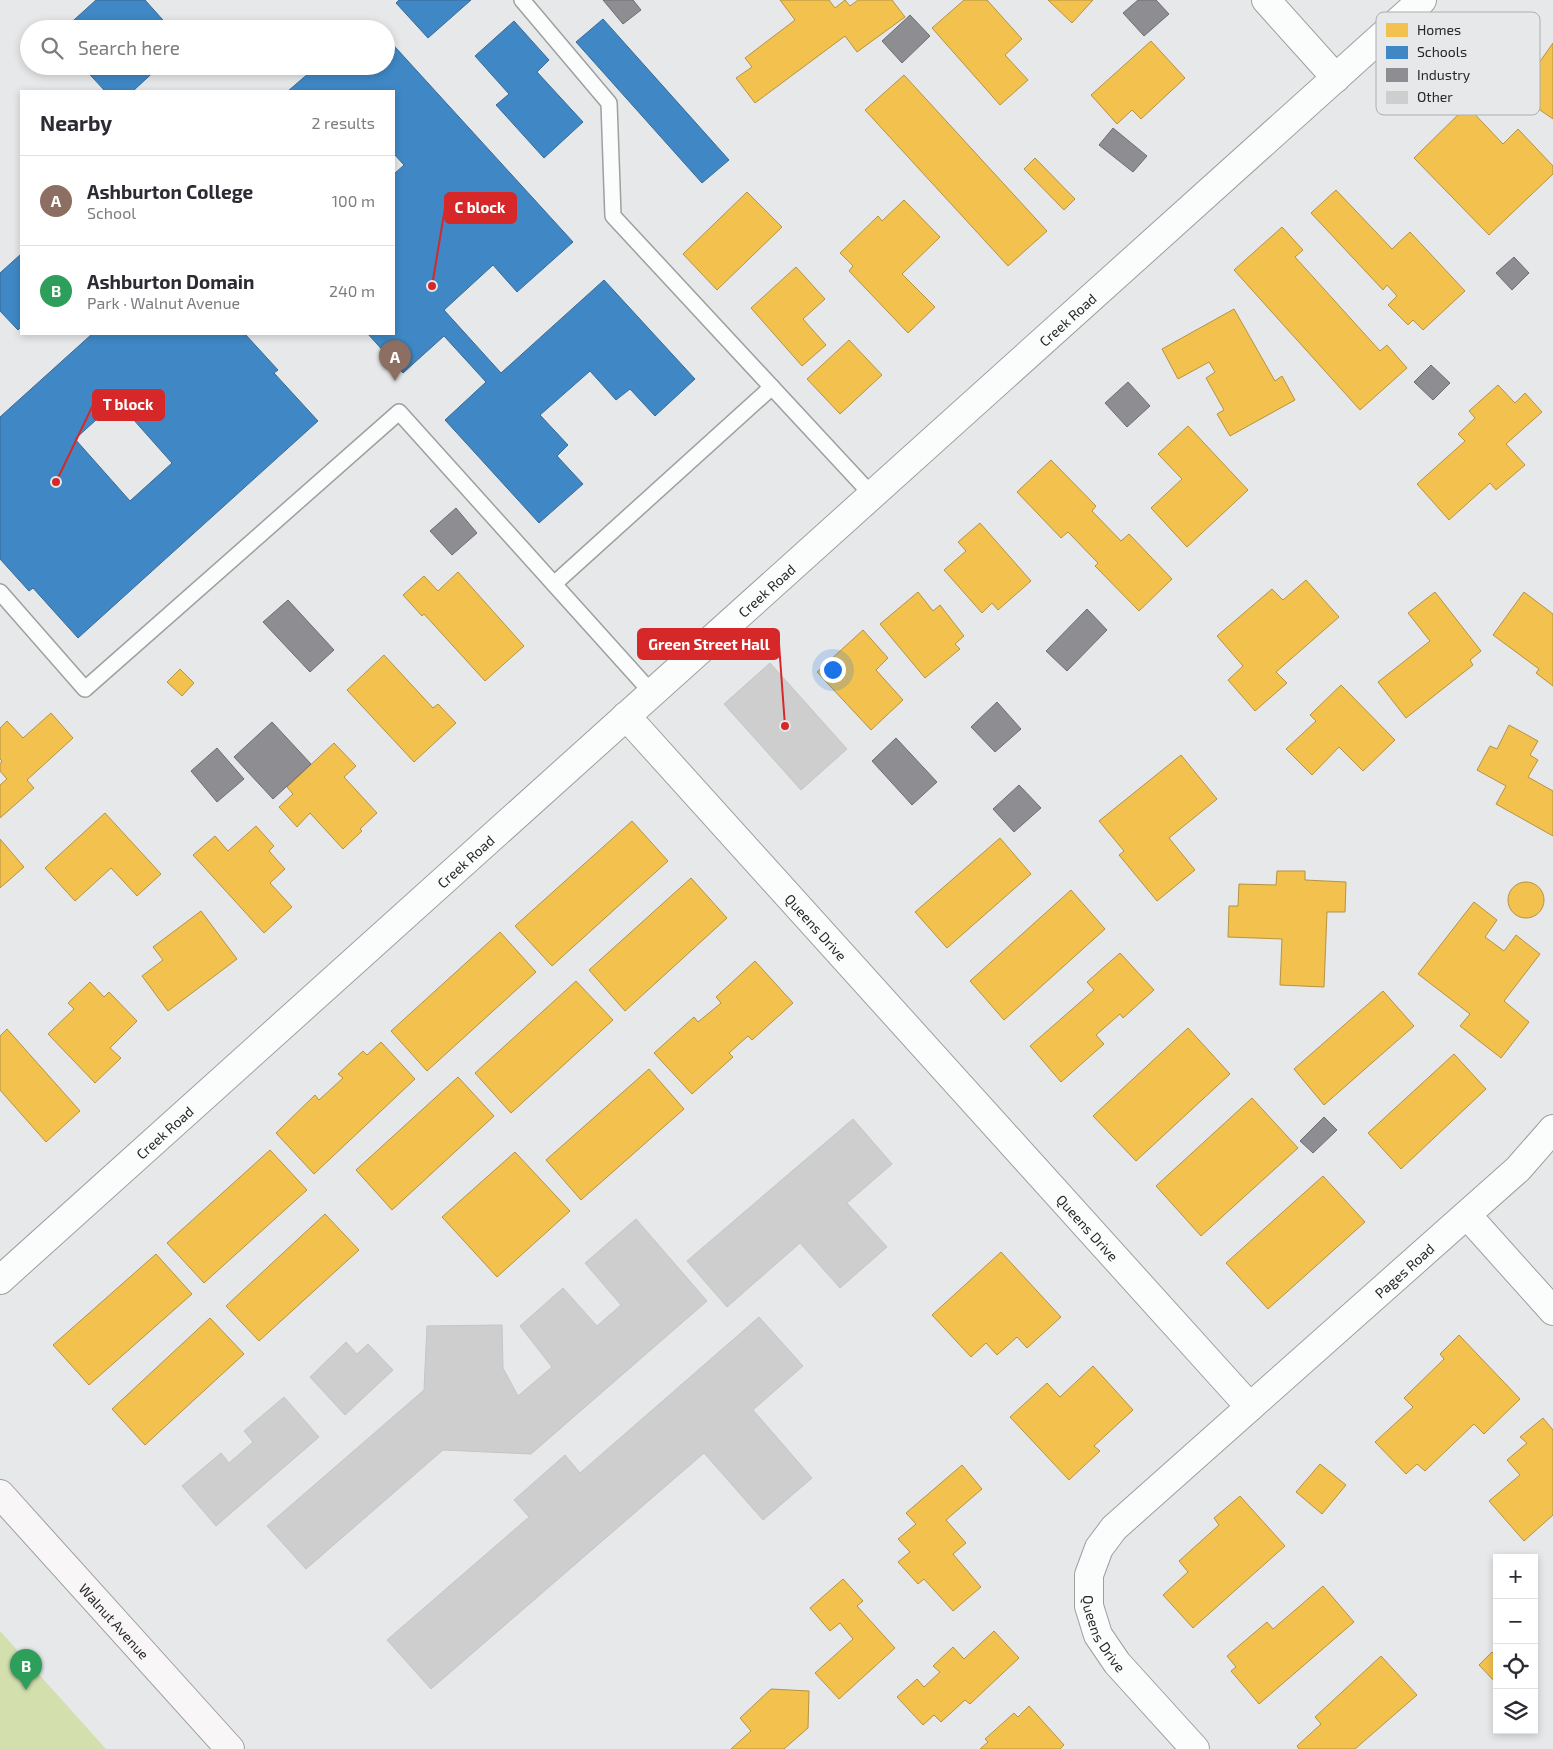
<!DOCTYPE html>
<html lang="en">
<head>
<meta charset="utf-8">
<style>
  body { margin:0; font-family:"Exo 2",sans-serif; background:#f2f2f3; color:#2b2b33 }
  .controls { position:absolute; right:15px; bottom:15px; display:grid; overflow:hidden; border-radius:0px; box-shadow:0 2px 8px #0003 }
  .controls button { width:45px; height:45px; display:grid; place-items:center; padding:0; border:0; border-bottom:1px solid #e1e1e2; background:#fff; color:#2b2b33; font:25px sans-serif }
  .you { position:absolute; left:832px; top:669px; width:18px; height:18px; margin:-12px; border:4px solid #fff; border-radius:50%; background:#1a73e8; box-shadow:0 0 0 8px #1a73e833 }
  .badge { display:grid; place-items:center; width:32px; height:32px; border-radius:50%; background:#7c3aed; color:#fff; font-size:16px; font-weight:700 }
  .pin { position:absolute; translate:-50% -41px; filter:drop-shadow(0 1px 2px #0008) }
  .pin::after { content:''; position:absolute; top:26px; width:18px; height:15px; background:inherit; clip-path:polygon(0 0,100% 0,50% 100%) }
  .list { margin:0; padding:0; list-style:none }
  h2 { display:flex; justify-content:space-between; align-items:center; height:65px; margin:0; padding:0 20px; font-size:21px }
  h2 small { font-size:16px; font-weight:400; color:#7c7c81 }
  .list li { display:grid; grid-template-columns:32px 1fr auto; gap:15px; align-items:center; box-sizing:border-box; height:90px; padding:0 20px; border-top:1px solid #e1e1e2 }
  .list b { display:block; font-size:19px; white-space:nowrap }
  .list p { margin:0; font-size:16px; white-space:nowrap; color:#7c7c81 }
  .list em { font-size:16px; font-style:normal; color:#7c7c81 }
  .icon { flex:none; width:28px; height:28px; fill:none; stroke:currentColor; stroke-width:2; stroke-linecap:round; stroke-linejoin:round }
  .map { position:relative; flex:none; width:1553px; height:1749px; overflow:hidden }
  .search { position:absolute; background:#fff; box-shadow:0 2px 8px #0003; left:20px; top:20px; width:375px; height:55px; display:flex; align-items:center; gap:12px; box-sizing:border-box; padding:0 18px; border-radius:28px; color:#7c7c81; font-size:19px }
  .panel { position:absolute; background:#fff; box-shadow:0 2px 8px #0003; left:20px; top:90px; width:375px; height:245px; border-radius:0px }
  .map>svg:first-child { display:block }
  .green { fill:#d3e0ae }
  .homes { fill:#f2c14e; stroke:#b59343 }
  .schools { fill:#3f88c5; stroke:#386b96; fill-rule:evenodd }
  .industry { fill:#8d8d92; stroke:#6e6e72 }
  .building { fill:#cececf; stroke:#c4c5c5 }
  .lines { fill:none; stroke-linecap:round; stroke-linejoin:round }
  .lane-casing { stroke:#9e9f9f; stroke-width:18 }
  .street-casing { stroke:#9e9f9f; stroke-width:30 }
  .secondary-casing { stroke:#9e9f9f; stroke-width:30 }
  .lane { stroke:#fbfcfc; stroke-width:15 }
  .street { stroke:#fbfcfc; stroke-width:28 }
  .secondary { stroke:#f8f6f6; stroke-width:28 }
  .labels { text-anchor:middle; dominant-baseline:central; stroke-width:5; stroke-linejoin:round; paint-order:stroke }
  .street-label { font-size:14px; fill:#272728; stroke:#e6e8ea }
  .key { fill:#e6e8ea; stroke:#adaeb0; stroke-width:1 }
  .key-label { font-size:14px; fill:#272728 }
  .leader { fill:none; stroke:#d62828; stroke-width:2 }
  .callout-dot { fill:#d62828; stroke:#e6e8ea; stroke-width:2 }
  .callout { fill:#d62828; stroke:#d62828; stroke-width:2 }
  .callout-label { font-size:15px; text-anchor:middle; font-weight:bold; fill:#fff }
</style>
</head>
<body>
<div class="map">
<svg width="1553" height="1749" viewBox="0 0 1553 1749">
  <rect width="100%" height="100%" fill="#e7e8e9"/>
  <!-- green -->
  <path class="green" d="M0,1631L106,1749H0Z"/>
  <!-- homes -->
  <g class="homes">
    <path d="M780,0H829L835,8L845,0L850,6L858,0H892L905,17L857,52L845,36L755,103L736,78L752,67L745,58L795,20Z"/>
    <path d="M964,0H987L1022,39L1005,55L1028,80L1000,105L932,28Z"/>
    <path d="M1048,0H1093L1072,23Z"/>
    <path d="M1151,41L1185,78L1141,119L1132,110L1117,124L1091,95Z"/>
    <path d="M1553,43V119L1517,94Z"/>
    <path d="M904,75L1047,231L1008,266L865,110Z"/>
    <path d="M1467,106L1503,144L1518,129L1553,166V174L1489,235L1414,158Z"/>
    <path d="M1035,158L1075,199L1064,210L1024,169Z"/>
    <path d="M1336,190L1392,249L1410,232L1465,291L1423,330L1413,320L1408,325L1388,305L1397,296L1387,285L1383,290L1311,213Z"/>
    <path d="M747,192L782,227L717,290L683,254Z"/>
    <path d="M904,200L940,237L902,274L935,307L908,333L849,271L853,266L840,253L878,216L882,221Z"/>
    <path d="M1282,227L1303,250L1295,257L1380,351L1387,345L1407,368L1360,410L1234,270Z"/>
    <path d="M796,267L825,299L803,319L826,345L802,366L751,308Z"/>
    <path d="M1234,309L1275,381L1282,376L1295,400L1230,436L1217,414L1224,410L1206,378L1215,372L1209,362L1178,379L1162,349Z"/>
    <path d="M849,340L882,375L840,414L807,379Z"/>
    <path d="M1498,385L1515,403L1525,393L1542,412L1506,444L1525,465L1496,490L1490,483L1449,520L1417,484L1465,441L1458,434L1475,418L1469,411Z"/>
    <path d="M1188,426L1248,490L1187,547L1151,508L1182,479L1158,454Z"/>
    <path d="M1051,460L1096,506L1092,511L1121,541L1129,534L1172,579L1139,611L1095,566L1098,563L1068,532L1061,538L1017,492Z"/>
    <path d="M980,523L1031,581L998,610L992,603L982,613L944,570L966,551L958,542Z"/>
    <path d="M458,572L524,646L485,681L424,614L422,616L403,595L424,576L438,591Z"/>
    <path d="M1306,580L1339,617L1276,672L1287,683L1255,711L1228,680L1243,666L1217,636L1272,589L1283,600Z"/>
    <path d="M918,592L933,611L940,605L964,636L955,644L960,649L925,678L880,624Z"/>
    <path d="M1435,592L1481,651L1470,660L1473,665L1406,718L1378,682L1430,641L1408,613Z"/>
    <path d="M1524,592L1553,614V686L1536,673L1539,669L1493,635Z"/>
    <path d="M863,630L888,658L876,670L903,700L871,730L817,672Z"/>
    <path d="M384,655L433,708L438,704L456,723L414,762L347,690Z"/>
    <path d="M180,669L194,683L182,696L167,682Z"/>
    <path d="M1341,685L1395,740L1363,771L1339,747L1312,775L1286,749L1316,721L1310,715Z"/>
    <path d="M51,713L73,738L27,780L34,788L0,818V785L7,779L0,771V764L2,761L0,759V728L7,721L23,738Z"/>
    <path d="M1509,725L1538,741L1530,755L1538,760L1528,777L1553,791V836L1496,804L1506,786L1477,770L1490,746L1497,749Z"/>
    <path d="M334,743L356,766L344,777L377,813L360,829L362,831L343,849L310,813L297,827L279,807L293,794L287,787Z"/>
    <path d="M1181,755L1217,799L1169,838L1195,870L1157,901L1119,855L1124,851L1099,821Z"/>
    <path d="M105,813L161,874L137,896L111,868L75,901L45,868Z"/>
    <path d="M632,821L668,861L552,966L515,926Z"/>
    <path d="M256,826L274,846L269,851L285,869L270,883L292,907L264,933L193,855L215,836L228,851Z"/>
    <path d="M1000,838L1031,874L947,948L915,912Z"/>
    <path d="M0,839L24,867L0,888Z"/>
    <path d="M1277,871H1305V880L1346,882L1345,912H1327L1324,987L1280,985L1282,939L1228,937L1229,906H1238L1239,884L1276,885Z"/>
    <path d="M691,878L727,918L625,1011L589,970Z"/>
    <circle cx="1526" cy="900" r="18"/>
    <path d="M1071,890L1105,929L1004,1020L970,981Z"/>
    <path d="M1474,902L1497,920L1485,937L1504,951L1516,935L1540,954L1504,1001L1529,1022L1501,1058L1460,1026L1470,1014L1418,974Z"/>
    <path d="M201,911L237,959L168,1011L142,976L163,960L153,947Z"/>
    <path d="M500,932L536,972L427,1071L391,1031Z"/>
    <path d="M1120,953L1154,990L1123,1018L1120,1014L1096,1035L1104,1044L1061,1082L1030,1046L1094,990L1087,982Z"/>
    <path d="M755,961L793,1003L752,1040L748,1036L729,1053L733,1057L692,1094L654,1053L694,1017L698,1022L721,1003L716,997Z"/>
    <path d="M576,981L613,1020L511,1113L475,1073Z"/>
    <path d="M90,982L104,997L109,992L137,1021L110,1048L121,1058L95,1083L48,1034L74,1009L68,1003Z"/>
    <path d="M1383,991L1414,1026L1324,1105L1294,1069Z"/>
    <path d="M1188,1028L1230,1074L1136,1161L1093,1116Z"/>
    <path d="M7,1029L80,1111L46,1142L0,1090V1036Z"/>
    <path d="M381,1042L415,1079L314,1174L276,1133L315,1095L319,1100L343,1078L338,1074L363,1051L367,1055Z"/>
    <path d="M1454,1054L1486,1089L1401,1169L1368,1133Z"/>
    <path d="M649,1069L684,1109L581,1200L546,1160Z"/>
    <path d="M458,1077L494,1116L392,1210L356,1170Z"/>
    <path d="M1252,1098L1298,1148L1201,1236L1156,1186Z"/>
    <path d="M270,1150L307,1190L204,1283L167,1243Z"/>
    <path d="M515,1152L570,1211L497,1277L442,1217Z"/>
    <path d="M1323,1176L1365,1222L1268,1309L1226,1263Z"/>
    <path d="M325,1214L359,1250L259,1341L226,1306Z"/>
    <path d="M1001,1252L1061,1317L1027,1348L1017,1337L997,1355L986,1343L971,1357L932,1315Z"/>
    <path d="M156,1254L192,1294L89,1385L53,1345Z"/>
    <path d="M210,1318L244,1354L145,1445L112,1409Z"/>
    <path d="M1459,1335L1520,1399L1484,1434L1474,1424L1425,1471L1417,1464L1406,1474L1375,1442L1413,1407L1404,1398L1444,1359L1440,1354Z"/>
    <path d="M1093,1366L1133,1410L1094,1446L1100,1451L1069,1480L1010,1417L1047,1383L1060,1397Z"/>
    <path d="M1543,1418L1553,1430V1515L1524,1541L1489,1501L1520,1475L1507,1460L1527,1443L1520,1437Z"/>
    <path d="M1320,1464L1346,1485L1322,1514L1296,1492Z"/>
    <path d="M962,1465L982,1489L946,1520L966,1543L953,1554L981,1587L953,1611L924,1579L918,1584L898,1562L910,1552L898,1539L916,1524L906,1513Z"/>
    <path d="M1240,1496L1285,1546L1193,1628L1163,1595L1188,1572L1179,1561L1219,1525L1214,1518Z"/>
    <path d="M843,1579L863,1601L857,1606L895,1648L839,1699L815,1673L853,1639L840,1623L830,1631L810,1608Z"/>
    <path d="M1323,1586L1354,1622L1259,1704L1231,1671L1236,1667L1227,1656L1267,1622L1273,1629Z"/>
    <path d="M994,1631L1019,1658L970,1704L965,1700L941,1722L934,1715L923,1725L897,1697L917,1679L924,1687L940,1672L933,1666L953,1647L964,1659Z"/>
    <path d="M1492,1652L1497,1657V1684L1479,1665Z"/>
    <path d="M1381,1656L1417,1695L1355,1749H1299L1297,1746L1321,1724L1315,1717Z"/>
    <path d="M771,1689L809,1691L808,1728L784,1749H731L751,1731L740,1718Z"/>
    <path d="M1029,1706L1064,1745L1060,1749H980L988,1742L985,1739L1014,1713L1018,1717Z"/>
  </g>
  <!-- schools -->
  <g class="schools">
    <path d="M96,0H145L171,29H64Z"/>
    <path d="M399,0H471L428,38L396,3Z"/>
    <path d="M603,19L729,160L702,183L576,42Z"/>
    <path d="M514,21L549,60L537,72L583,122L544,158L496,105L509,94L475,56Z"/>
    <path d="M386,37L573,242L517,292L493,265L444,310L501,373L604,280L695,379L655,416L630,389L616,400L590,371L540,415L568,445L557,456L583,484L539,523L445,420L486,382L444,336L403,373L368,334H394V174L404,165L394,154V91H288L316,67L319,71L325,66H386Z"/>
    <path d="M82,66H160L133,91H105Z"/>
    <path d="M21,254V327L18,330L0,311V273Z"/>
    <path d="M92,334H245L278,370L274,373L318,421L78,638L33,588L29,591L0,559V417ZM117,401L172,463L130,501L75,439Z"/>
  </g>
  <!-- industry -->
  <g class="industry">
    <path d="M603,0H633L641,10L623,24Z"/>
    <path d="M1138,0H1156L1169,14L1144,36L1123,13Z"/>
    <path d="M910,15L930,36L902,63L882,41Z"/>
    <path d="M1113,128L1147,156L1133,172L1099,145Z"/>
    <path d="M1514,257L1529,273L1512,290L1496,273Z"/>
    <path d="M1431,365L1450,383L1433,400L1414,382Z"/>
    <path d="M1128,382L1150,406L1127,427L1105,403Z"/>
    <path d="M456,508L477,533L452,555L430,531Z"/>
    <path d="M288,600L334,650L310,672L263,622Z"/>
    <path d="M1087,609L1107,630L1067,671L1046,651Z"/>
    <path d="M997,702L1021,729L995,752L971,727Z"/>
    <path d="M272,722L311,764L273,799L234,757Z"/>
    <path d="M896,738L937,782L912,805L872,761Z"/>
    <path d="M217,748L244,779L217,802L191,771Z"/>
    <path d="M1019,785L1041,808L1014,832L993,809Z"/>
    <path d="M1324,1117L1337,1130L1313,1153L1300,1141Z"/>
  </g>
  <!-- building -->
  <g class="building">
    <path d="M770,663L847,749L801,790L724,704Z"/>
    <path d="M853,1119L892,1164L847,1203L887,1247L840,1288L800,1243L727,1307L687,1261Z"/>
    <path d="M636,1219L707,1301L531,1454L443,1450L306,1569L267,1526L424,1390L427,1326L502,1325L503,1368L518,1396L552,1367L520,1326L563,1288L597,1326L621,1305L585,1263Z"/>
    <path d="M759,1317L803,1366L753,1410L812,1478L763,1520L704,1453L431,1689L387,1640L529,1517L514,1500L565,1455L580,1473Z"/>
    <path d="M346,1342L357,1354L368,1344L393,1370L345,1415L310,1377Z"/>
    <path d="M284,1397L319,1437L216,1526L182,1486L221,1453L229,1463L253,1442L244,1431Z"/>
  </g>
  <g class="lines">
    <!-- lane casing -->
    <g class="lane-casing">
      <g id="lane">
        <path d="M522,0L609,103L613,216L872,495"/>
        <path d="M554,584L772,387"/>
        <path d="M0,592L85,689L399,412L652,693"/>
      </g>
    </g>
    <!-- street casing -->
    <g class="street-casing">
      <g id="street">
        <path d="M1266,0L1336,78"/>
        <path id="s1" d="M626,716L1250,1407L1114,1528L1099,1548L1089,1575V1606L1098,1635L1117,1663L1195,1749"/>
        <path d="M1467,1215L1553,1311"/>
        <path id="s2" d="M0,1280L1422,0"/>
        <path id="s3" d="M1250,1407L1518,1169L1553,1129"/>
      </g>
    </g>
    <!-- secondary casing -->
    <g class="secondary-casing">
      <g id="secondary">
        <path id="s4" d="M0,1494L230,1749"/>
      </g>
    </g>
    <!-- lane -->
    <use href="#lane" class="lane"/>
    <!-- street -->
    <use href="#street" class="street"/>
    <!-- secondary -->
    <use href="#secondary" class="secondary"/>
  </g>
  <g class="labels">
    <!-- street labels -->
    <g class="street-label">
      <text stroke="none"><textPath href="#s2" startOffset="1436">Creek Road</textPath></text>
      <text stroke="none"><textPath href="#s2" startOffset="1031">Creek Road</textPath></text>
      <text stroke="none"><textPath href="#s2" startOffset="626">Creek Road</textPath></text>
      <text stroke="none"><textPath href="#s1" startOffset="284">Queens Drive</textPath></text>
      <text stroke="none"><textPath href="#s2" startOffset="221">Creek Road</textPath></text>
      <text stroke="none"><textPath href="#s1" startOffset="689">Queens Drive</textPath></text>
      <text stroke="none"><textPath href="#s3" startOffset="206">Pages Road</textPath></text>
      <text stroke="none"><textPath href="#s4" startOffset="171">Walnut Avenue</textPath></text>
      <text stroke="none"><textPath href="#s1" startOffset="1229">Queens Drive</textPath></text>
    </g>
  </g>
  <!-- legend -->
  <rect x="1376" y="12" width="164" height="103" rx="8" class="key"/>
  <rect x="1386" y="23" width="22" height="14" fill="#f2c14e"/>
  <rect x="1386" y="46" width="22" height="13" fill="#3f88c5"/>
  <rect x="1386" y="68" width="22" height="14" fill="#8d8d92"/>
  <rect x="1386" y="91" width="22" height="13" fill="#cececf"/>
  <g class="key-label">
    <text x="1417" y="35">Homes</text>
    <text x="1417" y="57">Schools</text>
    <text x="1417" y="80">Industry</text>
    <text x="1417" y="102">Other</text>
  </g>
  <!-- callouts -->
  <path class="leader" d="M432 286L445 208M56 482L93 405M785 726L779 644"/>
  <g class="callout-dot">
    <circle cx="432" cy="286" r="5"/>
    <circle cx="56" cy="482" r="5"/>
    <circle cx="785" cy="726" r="5"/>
  </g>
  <g class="callout">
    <rect x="445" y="193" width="71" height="30" rx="5"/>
    <rect x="93" y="390" width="71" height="30" rx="5"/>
    <rect x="638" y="629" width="141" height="30" rx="5"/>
  </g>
  <g class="callout-label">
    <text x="480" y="213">C block</text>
    <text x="128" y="410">T block</text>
    <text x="709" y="650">Green Street Hall</text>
  </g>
</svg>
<div class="controls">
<button>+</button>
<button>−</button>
<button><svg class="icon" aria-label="locate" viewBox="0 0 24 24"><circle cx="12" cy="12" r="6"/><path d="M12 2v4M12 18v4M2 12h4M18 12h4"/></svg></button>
<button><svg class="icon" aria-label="layers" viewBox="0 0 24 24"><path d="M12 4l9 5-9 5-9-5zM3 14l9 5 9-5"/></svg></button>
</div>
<div class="you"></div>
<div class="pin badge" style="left:395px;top:381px;background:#8d6e63">A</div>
<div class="pin badge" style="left:26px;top:1690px;background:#2e9e5b">B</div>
<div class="search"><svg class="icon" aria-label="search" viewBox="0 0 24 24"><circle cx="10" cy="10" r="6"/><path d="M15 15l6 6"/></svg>Search here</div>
<section class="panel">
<h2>Nearby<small>2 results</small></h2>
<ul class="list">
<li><span class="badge" style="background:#8d6e63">A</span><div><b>Ashburton College</b><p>School</p></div><em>100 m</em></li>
<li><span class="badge" style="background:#2e9e5b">B</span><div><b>Ashburton Domain</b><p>Park · Walnut Avenue</p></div><em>240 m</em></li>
</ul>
</section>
</div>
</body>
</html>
